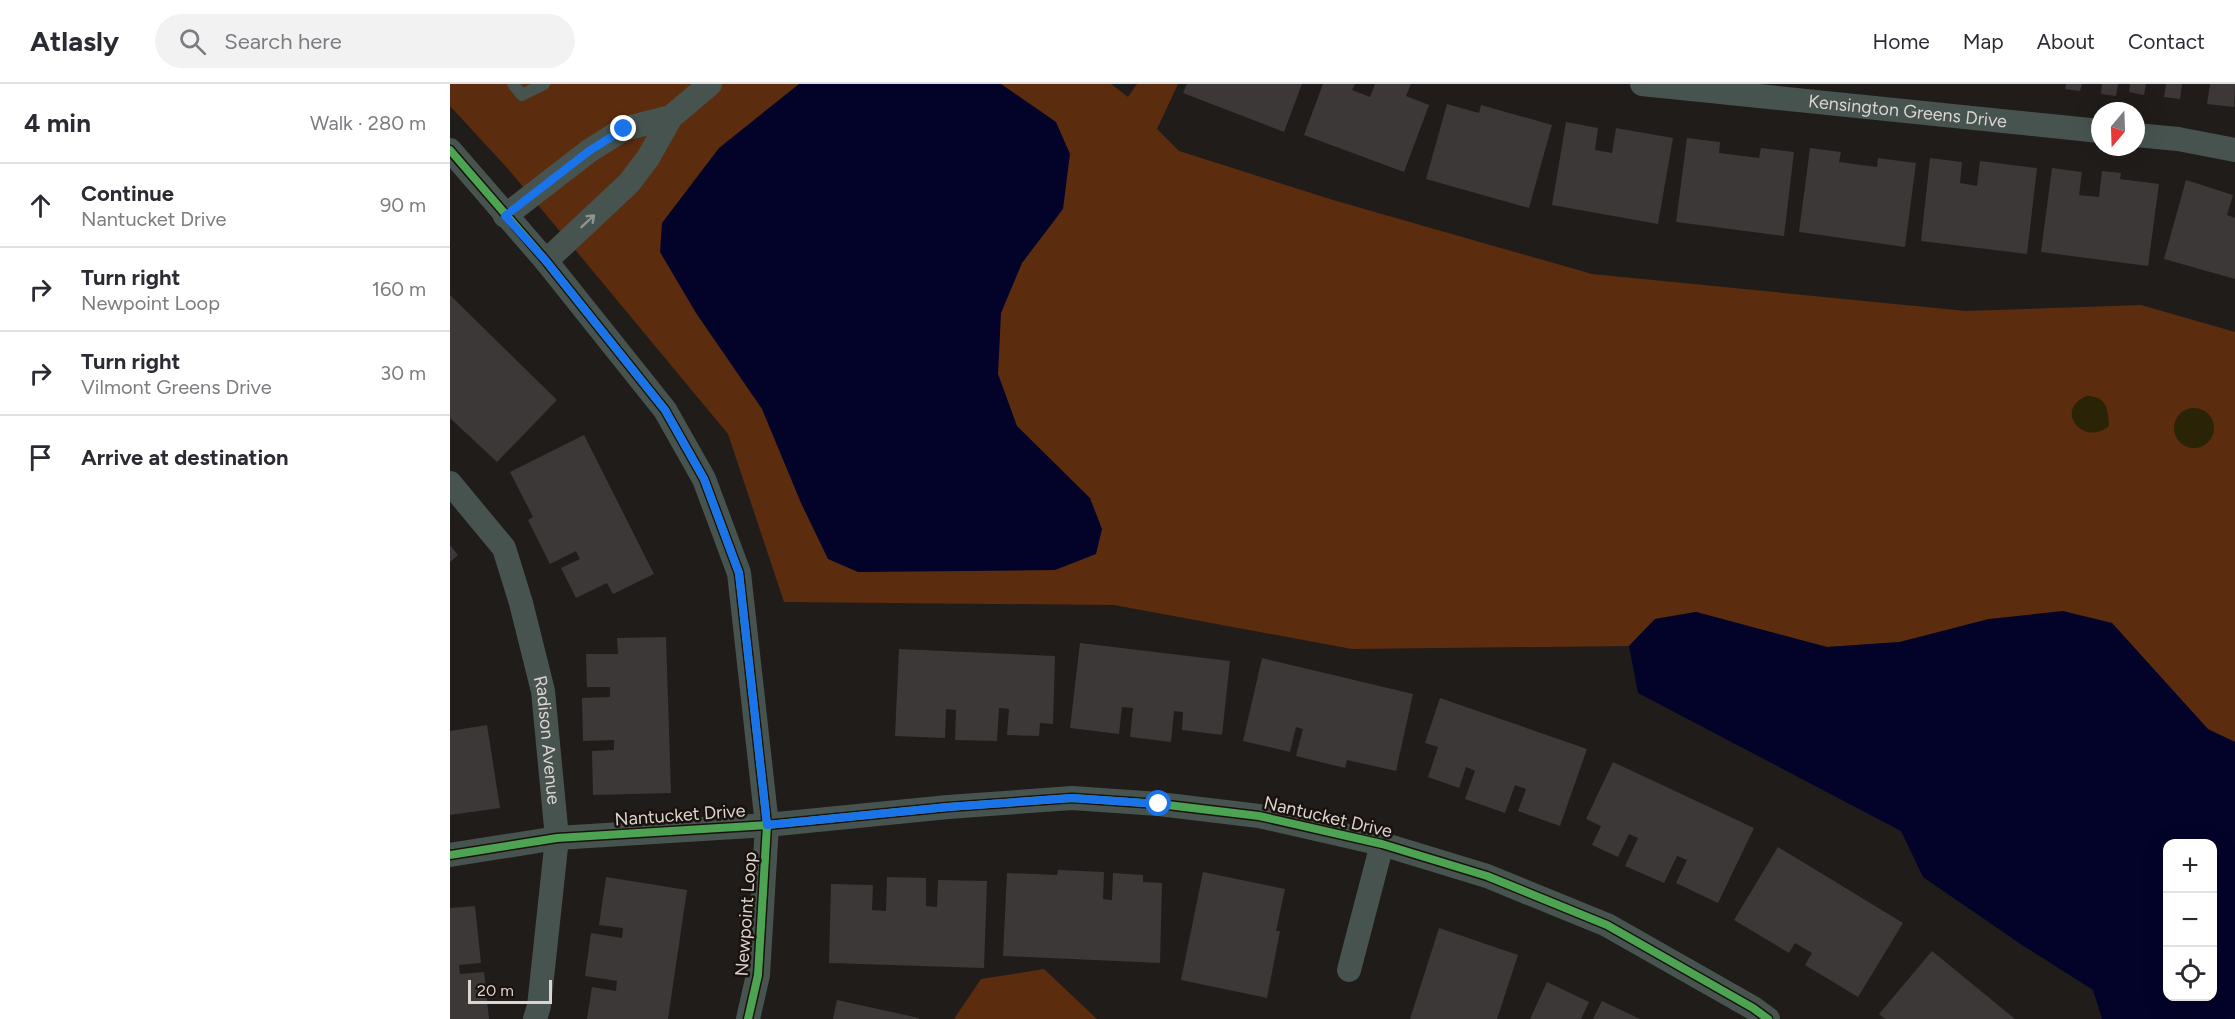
<!DOCTYPE html>
<html lang="en">
<head>
<meta charset="utf-8">
<style>
  body { margin:0; font-family:Figtree,sans-serif; background:#f2f2f3; color:#2b2b33 }
  .controls { position:absolute; right:18px; bottom:18px; display:grid; overflow:hidden; border-radius:12px; box-shadow:0 6px 24px #0002 }
  .controls button { width:54px; height:54px; display:grid; place-items:center; padding:0; border:0; border-bottom:2px solid #e1e1e2; background:#fff; color:#2b2b33; font:30px sans-serif }
  .compass { position:absolute; left:1641px; top:18px; width:54px; height:54px; border-radius:50%; background:#fff; box-shadow:0 6px 24px #0002; rotate:199deg }
  .scale { position:absolute; left:18px; bottom:15px; width:84px; box-sizing:border-box; padding-left:6px; border:3px solid #dbd4d1; border-top:0; font-size:16px; line-height:21px; white-space:nowrap; color:#dbd4d1; -webkit-text-stroke:4px #1a120d; paint-order:stroke }
  .stop { position:absolute; width:18px; height:18px; margin:-14px; border:4px solid #1a73e8; border-radius:50%; background:#fff }
  .stop.end { background:#1a73e8; border-color:#fff; box-shadow:0 2px 6px #0008 }
  .list { margin:0; padding:0; list-style:none }
  h2 { display:flex; justify-content:space-between; align-items:center; height:78px; margin:0; padding:0 24px; font-size:26px }
  h2 small { font-size:20px; font-weight:400; color:#7c7c81 }
  .list li { display:grid; grid-template-columns:39px 1fr auto; gap:18px; align-items:center; box-sizing:border-box; height:84px; padding:0 24px; border-top:2px solid #e1e1e2 }
  .list b { display:block; font-size:22px; white-space:nowrap }
  .list p { margin:0; font-size:20px; white-space:nowrap; color:#7c7c81 }
  .list em { font-size:20px; font-style:normal; color:#7c7c81 }
  .icon { flex:none; width:33px; height:33px; fill:none; stroke:currentColor; stroke-width:2; stroke-linecap:round; stroke-linejoin:round }
  .map { position:relative; flex:none; width:1785px; height:935px; overflow:hidden }
  header { display:flex; align-items:center; gap:36px; box-sizing:border-box; height:84px; padding:0 30px; background:#fff; border-bottom:2px solid #e1e1e2 }
  header strong { font-size:28px }
  nav { display:flex; gap:33px; margin-inline-start:auto; font-size:21px }
  .search { width:420px; height:54px; background:#f2f2f3; display:flex; align-items:center; gap:15px; box-sizing:border-box; padding:0 21px; border-radius:33px; color:#7c7c81; font-size:22px }
  main { display:flex }
  aside { flex:1; background:#fff }
  .map>svg:first-child { display:block }
  .green { fill:#5c2c0e }
  .sand { fill:#2a2306 }
  .water { fill:#030329; fill-rule:evenodd }
  .building { fill:#3c3837 }
  .lines { fill:none; stroke-linecap:round; stroke-linejoin:round }
  .lane { stroke:#46534f; stroke-width:12 }
  .street { stroke:#46534f; stroke-width:24 }
  .cycleway-casing { stroke:#1a120d; stroke-width:11 }
  .cycleway { stroke:#4ca352; stroke-width:8 }
  .oneway { stroke:#909490 }
  .route { stroke:#1a73e8; stroke-width:8 }
  .labels { text-anchor:middle; dominant-baseline:central; stroke-width:5; stroke-linejoin:round; paint-order:stroke }
  .street-label { font-size:18px; fill:#dbd4d1; stroke:#1a120d }
</style>
</head>
<body>
<header>
<strong>Atlasly</strong>
<div class="search"><svg class="icon" aria-label="search" viewBox="0 0 24 24"><circle cx="10" cy="10" r="6"/><path d="M15 15l6 6"/></svg>Search here</div>
<nav><a>Home</a><a>Map</a><a>About</a><a>Contact</a></nav>
</header>
<main>
<aside>
<h2>4 min<small>Walk · 280 m</small></h2>
<ul class="list">
<li><svg class="icon" aria-label="ahead" viewBox="0 0 24 24"><path d="M12 20V5M6 11l6-6 6 6"/></svg><div><b>Continue</b><p>Nantucket Drive</p></div><em>90 m</em></li>
<li><svg class="icon" aria-label="right" viewBox="0 0 24 24"><path d="M7 20v-9h11M14 6l5 5-5 5"/></svg><div><b>Turn right</b><p>Newpoint Loop</p></div><em>160 m</em></li>
<li><svg class="icon" aria-label="right" viewBox="0 0 24 24"><path d="M7 20v-9h11M14 6l5 5-5 5"/></svg><div><b>Turn right</b><p>Vilmont Greens Drive</p></div><em>30 m</em></li>
<li><svg class="icon" aria-label="arrive" viewBox="0 0 24 24"><path d="M6 21V4h12l-3 4 3 4H6"/></svg><div><b>Arrive at destination</b></div></li>
</ul>
</aside>
<div class="map">
<svg width="1785" height="935" viewBox="0 0 1785 935">
  <rect width="100%" height="100%" fill="#201c1a"/>
  <!-- green -->
  <g class="green">
    <path d="M0,0H661L678,13L687,0H728L707,45L729,67L883,116L1142,190L1516,227L1691,221L1785,248V658L1758,646L1662,539L1539,535L1450,558L1377,563L1246,528L1205,535L1179,562L902,565L664,521L334,518L278,350L59,86L0,22Z"/>
    <path d="M594,885L647,935H504L531,895Z"/>
  </g>
  <!-- sand -->
  <g class="sand">
    <path d="M1637,312C1657,312 1658,326 1659,342C1633,364 1603,325 1637,312Z"/>
    <circle cx="1744" cy="344" r="20"/>
  </g>
  <!-- water -->
  <g class="water">
    <path d="M349,0H551L606,38L620,70L613,125L572,179L551,229L548,290L567,342L640,414L652,445L646,470L605,486L408,488L378,475L351,419L312,325L246,229L210,168L212,139L269,64Z"/>
    <path d="M1613,527L1662,539L1758,645L1785,658V935H1652L1643,906L1572,861L1473,793L1451,747L1188,609L1179,562L1205,535L1246,528L1377,563L1450,558L1539,535ZM1718,760H1762V912H1718Z"/>
  </g>
  <!-- building -->
  <g class="building">
    <path d="M737,0H852L834,48L733,9Z"/>
    <path d="M873,0H905L902,6L920,13L925,0H961L956,12L979,21L954,88L854,51Z"/>
    <path d="M1616,0H1632L1630,7L1615,5Z"/>
    <path d="M1652,0H1668L1666,12L1651,10Z"/>
    <path d="M1680,0H1696L1694,11L1679,8Z"/>
    <path d="M1716,0H1732L1730,15L1714,13Z"/>
    <path d="M1760,0H1785L1784,23L1757,20Z"/>
    <path d="M997,20L1029,29L1031,21L1102,41L1079,124L976,95Z"/>
    <path d="M1116,38L1148,44L1145,66L1162,69L1166,44L1223,54L1208,140L1102,121Z"/>
    <path d="M1237,54L1270,58L1269,69L1309,74L1311,64L1344,68L1334,152L1226,138Z"/>
    <path d="M1360,64L1391,68L1389,78L1427,83L1428,74L1466,79L1455,163L1349,148Z"/>
    <path d="M1480,74L1512,78L1510,99L1527,102L1530,77L1587,84L1577,170L1471,157Z"/>
    <path d="M1602,84L1632,88L1629,111L1649,113L1652,87L1671,89L1670,95L1709,100L1698,182L1591,168Z"/>
    <path d="M1736,96L1783,111L1777,131L1785,134V195L1714,175Z"/>
    <path d="M0,211L107,316L47,378L0,334Z"/>
    <path d="M134,351L204,490L163,510L157,499L126,514L111,484L130,475L126,467L100,480L78,436L83,433L60,388Z"/>
    <path d="M0,461L8,471L0,478Z"/>
    <path d="M216,553L221,709L143,711L142,667L164,666V656L133,657L132,614L160,613V603H137L136,570H168L167,554Z"/>
    <path d="M630,559L780,577L772,651L732,646L733,628L724,627L721,658L680,653L683,624L672,623L669,650L620,644Z"/>
    <path d="M449,565L605,572L603,640L590,639L589,652L557,651L559,625L549,624L547,657L505,656L506,626L496,625L495,654L445,652Z"/>
    <path d="M812,574L963,610L946,687L897,676L895,684L846,672L853,645L846,643L840,668L793,657Z"/>
    <path d="M990,614L1137,665L1110,742L1068,727L1076,705L1065,701L1055,729L1015,715L1025,687L1016,683L1009,704L978,693L988,663L975,659Z"/>
    <path d="M37,641L50,724L0,731V647Z"/>
    <path d="M1163,678L1304,744L1268,819L1226,799L1237,776L1227,772L1214,799L1175,782L1188,754L1179,750L1168,773L1142,761L1151,742L1136,735Z"/>
    <path d="M1328,763L1453,839L1408,913L1355,881L1362,869L1345,859L1339,869L1284,836Z"/>
    <path d="M608,786L654,788L653,815L662,816L663,789L693,791V798L712,799L710,879L553,872L557,789L607,791Z"/>
    <path d="M753,788L835,805L826,847H830L817,914L731,896Z"/>
    <path d="M156,793L237,806L218,935H137L142,903L166,907L167,897L135,892L141,849L172,854L173,844L149,841Z"/>
    <path d="M437,793L476,794V822L487,823L488,796L537,797L534,884L379,879L381,800L423,801L422,826L436,827Z"/>
    <path d="M25,822L31,879L9,881L10,890L34,888L39,935H0V824Z"/>
    <path d="M989,844L1068,871L1047,935H960Z"/>
    <path d="M1482,867L1565,935H1435L1429,930Z"/>
    <path d="M1097,898L1139,918L1131,935H1080Z"/>
    <path d="M387,916L469,934V935H383Z"/>
    <path d="M1152,917L1190,935H1143Z"/>
  </g>
  <g class="lines">
    <!-- lane -->
    <path class="lane" d="M63,0L72,11L94,0"/>
    <!-- street -->
    <g class="street">
      <path id="s1" d="M1192,0L1650,47"/>
      <path d="M1686,51L1728,55L1785,66"/>
      <path d="M0,66L96,177L215,326L254,395L289,489L317,741L308,891L298,935"/>
      <path d="M55,132L139,67L174,45L221,33"/>
      <path d="M96,177L179,99L198,74L221,33L260,0"/>
      <path id="s2" d="M0,399L54,464L71,519L93,607L107,754L89,922L85,935"/>
      <path d="M0,771L107,754L317,741L498,723L622,714L709,720L809,732L932,760L1037,792L1157,841L1303,924L1318,935"/>
      <path d="M899,886L932,760"/>
    </g>
    <!-- cycleway casing -->
    <g class="cycleway-casing">
      <g id="cycleway">
        <path d="M0,66L96,177L215,326L254,395L289,489L317,741L308,891L298,935"/>
        <path d="M0,771L107,754L317,741L498,723L622,714L709,720L809,732L932,760L1037,792L1157,841L1303,924L1318,935"/>
      </g>
    </g>
    <!-- cycleway -->
    <use href="#cycleway" class="cycleway"/>
  </g>
  <!-- one-way arrows -->
  <defs><path id="oneway-shaft" d="M-6 0H5M1.5-3L5.5 0L1.5 3" fill="none" stroke-width="1.6" stroke-linecap="round" stroke-linejoin="round" transform="scale(1.5)"/></defs>
  <use class="oneway" href="#oneway-shaft" transform="translate(138 137) rotate(-43)"/>
  <g class="lines">
    <!-- route -->
    <path class="route" d="M174,45L139,67L55,132L96,177L215,326L254,395L289,489L317,741L498,723L622,714L709,720"/>
  </g>
  <g class="labels">
    <!-- street labels -->
    <g class="street-label">
      <text stroke="none"><textPath href="#s1" startOffset="267">Kensington Greens Drive</textPath></text>
      <text stroke="none"><textPath href="#s2" startOffset="282">Radison Avenue</textPath></text>
      <text transform="translate(230 731) rotate(-4)">Nantucket Drive</text>
      <text transform="translate(878 733) rotate(13)">Nantucket Drive</text>
      <text transform="translate(296 830) rotate(-86)">Newpoint Loop</text>
    </g>
  </g>
</svg>
<div class="controls">
<button>+</button>
<button>−</button>
<button><svg class="icon" aria-label="locate" viewBox="0 0 24 24"><circle cx="12" cy="12" r="6"/><path d="M12 2v4M12 18v4M2 12h4M18 12h4"/></svg></button>
</div>
<svg class="compass" viewBox="-18 -18 36 36"><path d="M0-13l5 13h-10z" fill="#e53935"/><path d="M0 13l5-13h-10z" fill="#7c7c81"/></svg>
<div class="scale">20 m</div>
<div class="stop" style="left:709px;top:720px"></div>
<div class="stop end" style="left:174px;top:45px"></div>
</div>
</main>
</body>
</html>
